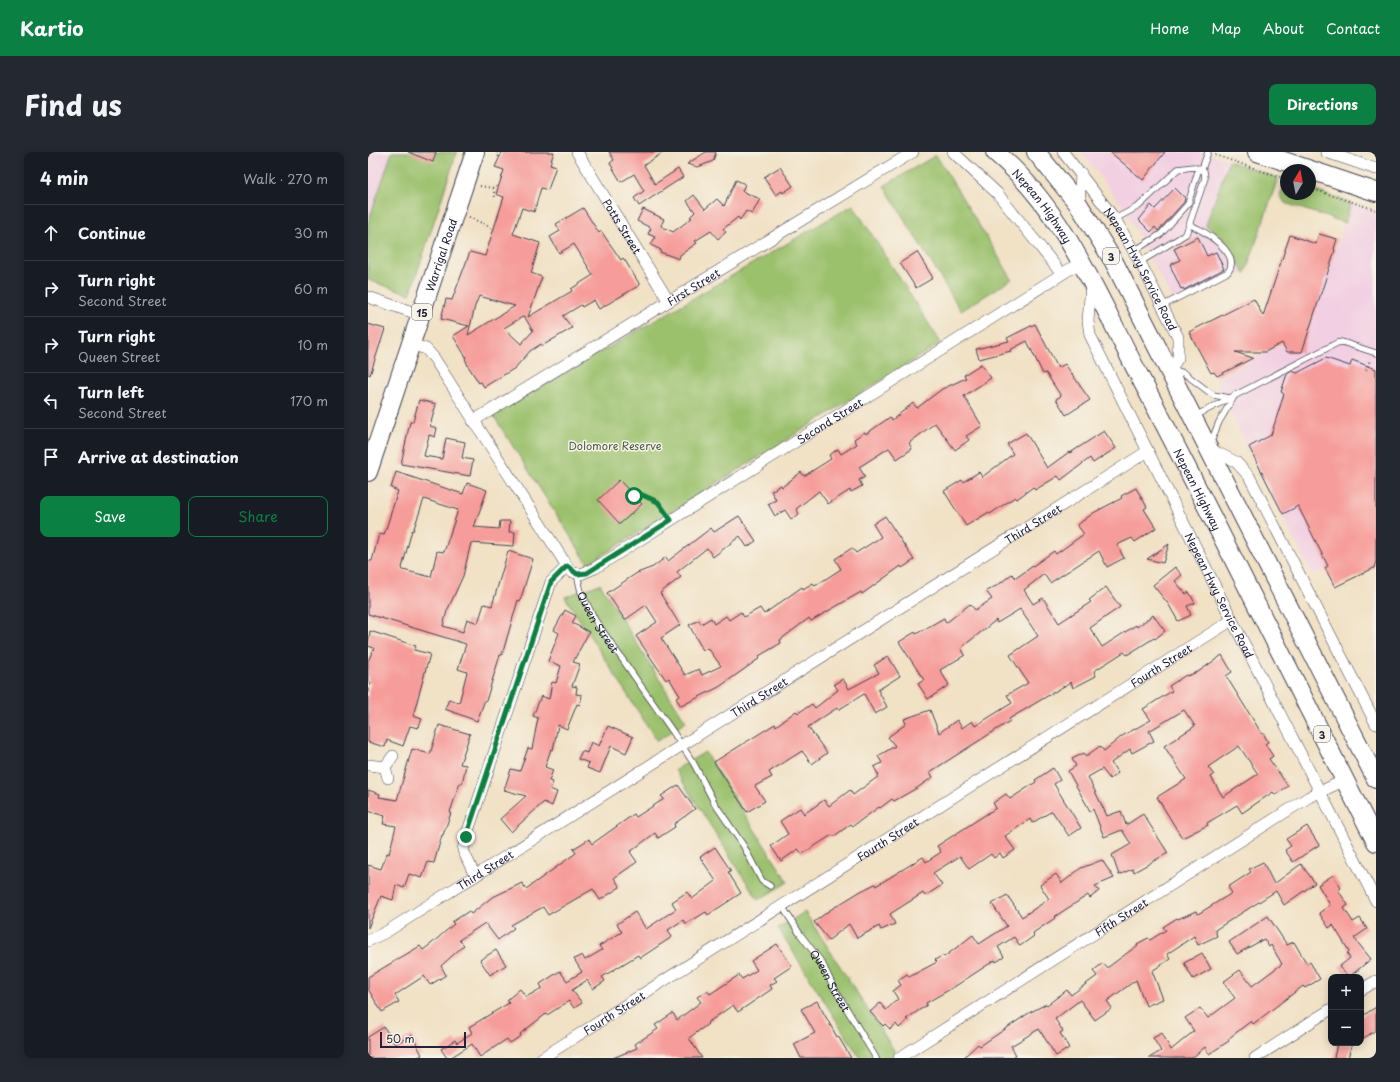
<!DOCTYPE html>
<html lang="en">
<head>
<meta charset="utf-8">
<style>
  body { margin:0; font-family:"Playpen Sans",sans-serif; background:#242831; color:#f1f3f6 }
  .controls { position:absolute; right:12px; bottom:12px; display:grid; overflow:hidden; border-radius:8px; box-shadow:0 2px 10px #0003 }
  .controls button { width:36px; height:36px; display:grid; place-items:center; padding:0; border:0; border-bottom:1px solid #363941; background:#171b24; color:#f1f3f6; font:20px sans-serif }
  .compass { position:absolute; left:912px; top:12px; width:36px; height:36px; border-radius:50%; background:#171b24; box-shadow:0 2px 10px #0003; rotate:10deg }
  .scale { position:absolute; left:12px; bottom:10px; width:86px; box-sizing:border-box; padding-left:4px; border:2px solid #22223b; border-top:0; font-size:11px; line-height:14px; white-space:nowrap; color:#22223b; -webkit-text-stroke:3px #f7f3e8; paint-order:stroke }
  .stop { position:absolute; width:12px; height:12px; margin:-9px; border:3px solid #0b8043; border-radius:50%; background:#fff }
  .stop.end { background:#0b8043; border-color:#fff; box-shadow:0 1px 4px #0008 }
  .list { margin:0; padding:0; list-style:none }
  h2 { display:flex; justify-content:space-between; align-items:center; height:52px; margin:0; padding:0 16px; font-size:17px }
  h2 small { font-size:13px; font-weight:400; color:#9ea1a6 }
  .list li { display:grid; grid-template-columns:26px 1fr auto; gap:12px; align-items:center; box-sizing:border-box; height:56px; padding:0 16px; border-top:1px solid #363941 }
  .list b { display:block; font-size:15px; white-space:nowrap }
  .list p { margin:0; font-size:13px; white-space:nowrap; color:#9ea1a6 }
  .list em { font-size:13px; font-style:normal; color:#9ea1a6 }
  .actions { display:flex; gap:8px; padding:12px 16px }
  .actions a { flex:1; padding:9px 0; border:1px solid #0b8043; border-radius:8px; text-align:center; font-size:14px; color:#0b8043 }
  .actions .main { background:#0b8043; color:#fff }
  .icon { flex:none; width:22px; height:22px; fill:none; stroke:currentColor; stroke-width:2; stroke-linecap:round; stroke-linejoin:round }
  .map { position:relative; flex:none; width:1008px; height:906px; overflow:hidden; border-radius:8px }
  header { display:flex; align-items:center; gap:24px; box-sizing:border-box; height:56px; padding:0 20px; background:#0b8043; color:#fff }
  header strong { font-size:19px }
  nav { display:flex; gap:22px; margin-inline-start:auto; font-size:14px }
  .intro { display:flex; align-items:center; justify-content:space-between; box-sizing:border-box; height:96px; padding:0 24px }
  h1 { margin:0; font-size:28px }
  .button { padding:10px 18px; border-radius:8px; background:#0b8043; color:#fff; font-size:14px; font-weight:700 }
  main { display:flex; gap:24px; padding:0 24px }
  aside { flex:1; background:#171b24; border-radius:8px; box-shadow:0 2px 10px #0003 }
  .map>svg:first-child { display:block }
  .built { fill:#f2cfe2 }
  .green { fill:#9bc16d; stroke:#5e7254 }
  .building { fill:#f69c9a; fill-rule:evenodd }
  .lines { fill:none; stroke-linecap:round; stroke-linejoin:round }
  .service-casing { stroke:#413f50; stroke-width:7 }
  .minor-casing { stroke:#413f50; stroke-width:12 }
  .primary-casing { stroke:#413f50; stroke-width:20 }
  .trunk-casing { stroke:#413f50; stroke-width:20 }
  .path { stroke:#413f50; stroke-width:2; stroke-dasharray:1 3; stroke-linecap:butt }
  .service { stroke:#fff; stroke-width:5.5 }
  .minor { stroke:#fff; stroke-width:11 }
  .primary { stroke:#fff; stroke-width:18 }
  .trunk { stroke:#fff; stroke-width:18 }
  .route { stroke:#0b8043; stroke-width:5 }
  .labels { text-anchor:middle; dominant-baseline:central; stroke-width:3; stroke-linejoin:round; paint-order:stroke }
  .shield { fill:#f7f3e8; stroke:#62616f; stroke-width:1 }
  .shield-label { font-size:10px; font-weight:bold; fill:#22223b }
  .street-label { font-size:11px; fill:#22223b; stroke:#f7f3e8 }
  .park-label { font-size:11px; fill:#4c5a4c; stroke:#f7f3e8 }
</style>
</head>
<body>
<header>
<strong>Kartio</strong>
<nav><a>Home</a><a>Map</a><a>About</a><a>Contact</a></nav>
</header>
<div class="intro"><h1>Find us</h1><a class="button">Directions</a></div>
<main>
<aside>
<h2>4 min<small>Walk · 270 m</small></h2>
<ul class="list">
<li><svg class="icon" aria-label="ahead" viewBox="0 0 24 24"><path d="M12 20V5M6 11l6-6 6 6"/></svg><div><b>Continue</b></div><em>30 m</em></li>
<li><svg class="icon" aria-label="right" viewBox="0 0 24 24"><path d="M7 20v-9h11M14 6l5 5-5 5"/></svg><div><b>Turn right</b><p>Second Street</p></div><em>60 m</em></li>
<li><svg class="icon" aria-label="right" viewBox="0 0 24 24"><path d="M7 20v-9h11M14 6l5 5-5 5"/></svg><div><b>Turn right</b><p>Queen Street</p></div><em>10 m</em></li>
<li><svg class="icon" aria-label="left" viewBox="0 0 24 24"><path d="M17 20v-9H6M10 6l-5 5 5 5"/></svg><div><b>Turn left</b><p>Second Street</p></div><em>170 m</em></li>
<li><svg class="icon" aria-label="arrive" viewBox="0 0 24 24"><path d="M6 21V4h12l-3 4 3 4H6"/></svg><div><b>Arrive at destination</b></div></li>
</ul>
<div class="actions"><a class="main">Save</a><a>Share</a></div>
</aside>
<div class="map">
<svg width="1008" height="906" viewBox="0 0 1008 906">
  <rect width="100%" height="100%" fill="#f7f3e8"/>
  <filter id="ink" filterUnits="userSpaceOnUse"><feTurbulence type="fractalNoise" baseFrequency=".025" numOctaves="2"/><feDisplacementMap in="SourceGraphic" scale="8" xChannelSelector="R" yChannelSelector="G"/><feConvolveMatrix kernelMatrix="1 2 1 2 8 2 1 2 1" color-interpolation-filters="sRGB"/></filter>
  <filter id="wash" filterUnits="userSpaceOnUse"><feTurbulence type="fractalNoise" baseFrequency=".012" numOctaves="4" result="noise"/><feDisplacementMap in="SourceGraphic" scale="16" xChannelSelector="R" yChannelSelector="G"/><feGaussianBlur stdDeviation="0.9" result="paint"/><feColorMatrix in="noise" values="0 0 0 0 0 0 0 0 0 0 0 0 0 0 0 0 0 1.4 0 .05"/><feComposite in="paint" operator="in"/></filter>
  <g filter="url(#wash)">
    <rect width="100%" height="100%" fill="#f1e1c5"/>
    <!-- built -->
    <g class="built">
      <path d="M0,0H24L0,71Z"/>
      <path d="M713,0H835L861,9L838,73L860,92L877,122L867,124L807,152L754,53Z"/>
      <path d="M983,51L1008,59V390L945,423L885,307L847,227L915,192L934,200Z"/>
    </g>
    <!-- green -->
    <g class="green">
      <path d="M24,0H89L42,142L0,128V71Z"/>
      <path d="M568,3L644,127L593,159L516,34Z"/>
      <path d="M861,9L910,26L877,122L860,92L838,73Z"/>
      <path d="M918,29V42H942V37L983,51L977,71L917,51L912,43Z"/>
      <path d="M485,53L573,191L220,412L125,263Z"/>
      <path d="M232,432L318,570L289,589L197,445Z"/>
      <path d="M337,600L420,730L390,748L307,618Z"/>
      <path d="M437,760L531,906H492L410,776Z"/>
    </g>
    <g id="blocks">
      <!-- building -->
      <g class="building">
        <path d="M40,0H68L65,10Z"/>
        <path d="M134,0H186L182,12L188,14L180,38L173,36L166,60L154,56L145,82L172,91L163,121L174,125L160,165L204,139L203,137L225,123L206,92L191,101L182,85L192,79L188,72L215,56L231,81L233,79L253,108L255,106L258,110L272,133L231,157L226,148L214,155L213,153L195,164L204,176L174,194L173,192L162,199L147,216L116,235L113,230L111,231L100,214L97,206L98,205L85,184L101,174L73,167L78,147L84,148L102,100L117,104L136,45L128,42L136,18L127,15ZM111,144L147,154L100,183L107,154ZM156,164L165,179L153,192L136,176Z"/>
        <path d="M241,0H296L276,13L287,32L310,17L315,25L271,54L266,46L276,39L266,22L253,30L243,13L242,11L246,8Z"/>
        <path d="M338,0H348L345,9L330,15L319,12Z"/>
        <path d="M742,0H797L775,28Z"/>
        <path d="M412,15L425,34L415,41L414,39L408,43L396,25Z"/>
        <path d="M368,28L377,32L374,39L392,47L384,62L378,59L372,68L370,65L355,77L358,80L350,87L343,79L327,89L329,91L312,103L311,107L292,100L293,98L283,93L287,85L280,82L283,76L269,69L275,57L296,67L293,74L305,80L324,66L322,65L327,60L319,49L326,43L337,57L349,47L356,54Z"/>
        <path d="M807,36L817,46L816,50L790,79L787,75L783,80L771,68L783,53L787,57Z"/>
        <path d="M951,82L969,87L966,97L967,98L934,200H919L914,191L897,200H867L885,206L849,224L846,220L843,221L821,180L886,147L895,164L922,83L948,92Z"/>
        <path d="M830,85L839,104L848,100L856,117L816,138L815,136L813,137L802,113L812,108L806,97Z"/>
        <path d="M549,100L565,126L548,136L532,111Z"/>
        <path d="M0,172L17,177L2,223L0,222Z"/>
        <path d="M667,172L690,216L697,212L722,248L698,263L688,247L693,244L678,221L675,222L659,189L642,198L643,199L611,207L608,197L641,189L639,186Z"/>
        <path d="M958,206L982,214L984,208L1008,217V409L1006,416L967,435L957,416L960,414L930,354L915,362L881,295L903,283L916,242L913,240L919,222L924,219L929,221Z"/>
        <path d="M613,212L623,226L596,244L614,274L598,284L601,288L587,298L567,271L541,291L544,297L529,307L521,296L491,315L497,325L491,328L494,334L483,340L482,338L460,352L451,339L428,357L431,362L423,367L417,358L407,364L400,352L408,348L403,339L413,333L414,335L433,320L436,324L463,307L461,303L470,297L473,302L489,292L486,287L497,280L498,282L522,265L524,268L545,251L549,256L574,237L598,226L596,223Z"/>
        <path d="M51,248L68,252L62,274L69,276L67,285L61,283L56,304L74,307L78,286L97,290L94,306L105,308L102,324L33,312L42,270H45Z"/>
        <path d="M736,279L748,296L725,311L722,306L693,328L690,324L667,338L665,335L649,347L647,345L622,362L621,360L598,374L576,339L594,328L595,330L611,320L614,325L645,302L639,292L658,281L679,316L701,300L702,301Z"/>
        <path d="M28,320L95,342L99,331L119,338L106,375L131,377L132,369H142L141,380H147L146,394L103,391L95,424L79,459L75,474L95,480L99,467L110,471L116,452L124,454L140,399L165,407L152,449L150,448L134,503H132L118,549L117,548L109,569L77,557L81,547L91,551L99,520L90,517L98,492L0,462V409H4L11,382L16,383L30,339L23,336ZM56,347L90,358L76,400L69,399L63,425L35,418L34,416L44,378L45,379Z"/>
        <path d="M251,328L274,352L252,372L230,348Z"/>
        <path d="M768,336L779,355L776,357L788,376L767,390L764,386L749,393L756,406L739,415L731,399L682,431L676,422L656,438L665,452L675,446L691,471L723,450L721,448L738,435L752,455L722,476L734,495L768,473L769,475L785,463L797,479L787,487L786,486L759,503L756,500L726,519L728,524L705,536L703,530L641,567L642,569L562,620L565,625L549,636L526,649L524,647L512,656L511,655L485,674L483,672L465,685L464,683L434,702L430,697L413,709L403,694L420,682L412,669L432,656L436,662L456,648L461,654L482,638L485,643L511,624L506,615L514,611L510,604L527,594L520,585L538,572L536,567L562,558L571,581L589,568L594,576L604,569L607,574L644,551L639,543L660,531L642,503L670,484L652,457L629,471L628,468L593,496L597,503L572,518L581,533L560,547L550,532L556,528L531,490L547,480L548,482L576,466L578,471L602,452L607,458L624,447L618,439L630,433L644,422L648,426L686,399L688,402L716,382L709,373L727,360L754,346L753,344Z"/>
        <path d="M371,364L388,389L379,395L372,384L345,405L339,396L309,420L313,425L292,441L312,473L293,486L317,523L331,517L334,523L353,514L340,496L335,498L321,473L331,468L333,472L343,466L346,472L358,464L361,468L373,460L376,465L392,456L396,462L434,435L435,437L445,431L447,434L473,417L467,407L484,396L488,401L513,385L505,372L517,364L546,408L534,416L533,414L494,442L493,440L443,469L441,466L412,488L413,491L391,504L392,506L351,535L313,554L308,546L312,544L301,526L298,528L268,484L289,470L278,453L257,468L239,441L269,421L285,415L298,405L300,409L343,376L346,380Z"/>
        <path d="M801,392L795,411L779,407Z"/>
        <path d="M807,415L814,423L807,429L818,442L821,440L827,451L819,454L823,463L810,469L801,453L785,433Z"/>
        <path d="M197,458L208,464L204,471L221,480L205,510L212,512L204,534L209,535L208,542L214,543L212,553L209,552L199,577L190,573L185,598L183,597L177,615L185,618L181,629L185,630L182,637L189,640L184,654L176,650L143,680L132,667L158,644L136,638L143,617L152,619L160,596L164,597L170,566L165,564L173,544L181,547L184,530L188,531L193,514L180,509L191,481L186,478Z"/>
        <path d="M2,479L48,494L46,498L62,502L45,564L54,567L50,576L42,574L35,594L19,588L17,595L0,590V539L3,531L0,530V509L6,496L0,494Z"/>
        <path d="M854,503L864,520L858,524L894,582L895,581L900,590L897,592L905,604L901,607L920,634L907,643L905,640L874,661L869,653L839,671L840,673L814,686L789,645L818,627L796,594L827,574L816,558L781,579L786,589L764,601L762,597L743,611L750,621L742,627L734,617L720,625L739,664L753,659L758,673L775,662L800,701L766,720L764,717L751,723L744,703L763,692L754,678L736,685L725,657L722,659L700,619L708,614L704,607L716,601L718,604L732,594L736,599L754,584L783,568L775,557L804,539L801,534L818,523L819,524L830,520ZM871,594L890,622L855,645L843,625L846,623L840,615Z"/>
        <path d="M520,504L532,524L510,538L519,555L507,562L496,542L470,558L469,556L440,575L459,601L444,612L434,599L401,620L404,625L387,634L397,649L379,660L346,610L407,572L408,574L428,559L430,561L444,552L447,556L470,538L466,532L475,527L481,537L511,521L506,513Z"/>
        <path d="M71,573L102,582L92,612L98,613L94,632L92,631L82,660L83,661L75,683H74L66,711L60,710L54,726L41,722L36,736L28,733L25,748L13,744L0,776V713L13,717L19,701L21,702L28,674L15,672L17,664L0,659V638L12,642L11,645L29,648L44,597L62,602Z"/>
        <path d="M240,574L265,585L258,601L243,594L232,621L219,616L221,611L210,607L214,599L219,601L223,590L231,594Z"/>
        <path d="M685,616L692,628L686,632L713,676L701,684L684,659L664,671L662,667L637,684L647,698L635,706L632,701L626,706L623,702L601,717L592,704L565,721L574,733L557,744L555,741L522,762L527,772L513,778L511,774L489,786L481,772L461,788L446,770L462,758L493,739L507,732L508,734L555,705L558,710L573,700L569,694L628,656L625,651L638,642L642,647L668,630L667,628Z"/>
        <path d="M310,633L327,657L306,672L307,675L290,686L287,681L262,700L269,710L246,726L252,735L232,748L225,737L180,763L175,755L143,773L146,776L130,788L117,771L91,788L96,793L73,814L78,823L62,833L56,824L27,843L31,850L14,860L0,837V825L52,794L55,798L63,792L86,772L84,770L101,759L103,762L123,746L154,731L158,737L208,701L205,697L221,687L224,692L266,662L268,665L296,647L293,644Z"/>
        <path d="M939,674L951,693L925,710L917,698L923,694L918,687Z"/>
        <path d="M347,695L363,719L360,720L373,741L340,763L338,760L318,772L315,768L300,778L304,785L272,806L270,803L234,825L237,829L225,837L219,828L204,838L214,851L206,856L201,849L179,863L178,862L152,882L153,884L142,891L139,887L112,905L104,892L82,906H79L73,897L87,888L89,891L104,881L101,875L141,851L139,848L152,837L158,845L174,836L172,832L192,819L199,829L214,820L206,807L214,803L217,808L234,798L231,794L254,780L249,772L267,760L278,777L308,757L304,750L319,740L324,747L348,729L332,705Z"/>
        <path d="M734,708L746,726L727,734L731,739L722,746L720,743L686,765L687,766L665,781L666,784L652,794L646,785L630,795L636,805L628,810L627,808L586,835L558,851L559,853L538,867L540,868L531,876L528,872L522,877L517,872L515,874L502,860L512,851L518,858L530,847L525,839L533,833L530,828L539,822L541,825L569,810L567,808L575,803L576,805L605,783L611,792L639,774L624,752L639,743L654,765L681,747L672,733L688,722L694,731L713,716Z"/>
        <path d="M895,710L906,732L933,712L947,731L916,753L908,739L847,778L849,784L830,793L826,784L799,802L802,807L784,819L795,847L778,854L768,828L739,849L744,856L727,868L712,848L687,867L695,879L692,881L701,896L688,904L671,877L643,894L648,903L643,906H595L610,892L612,894L661,861L678,852L679,853L699,838L703,843L729,824L725,819L735,811L739,816L770,793L769,792L780,786L782,788L798,778L795,775L809,766L810,767L828,759L830,762L864,741L860,735L883,720L881,717Z"/>
        <path d="M965,723L973,736L970,738L980,753L976,756L985,770L992,766L999,777L986,786L1003,807L981,825L971,815L982,806L979,802L981,799L965,773L961,776L951,761L962,753L950,733Z"/>
        <path d="M900,764L919,793L926,790L939,812L942,810L952,827L937,836L935,834L885,872L883,869L860,887L861,889L841,902L837,895L824,906H781L793,899L785,886L794,881L803,898L826,879L817,866L832,856L840,866L867,846L855,830L872,818L884,834L914,812L903,793L901,795L896,787L869,802L861,790Z"/>
        <path d="M409,792L424,814L406,826L409,829L402,833L404,837L370,860L365,853L339,871L340,872L321,886L334,906H245L269,896L267,892L290,877L287,873L305,861L309,868L333,850L329,845L339,839L342,842L371,823L374,827L389,818L383,809Z"/>
        <path d="M128,798L138,813L122,823L112,808Z"/>
        <path d="M834,801L843,817L825,827L816,811Z"/>
        <path d="M449,849L469,885L470,884L483,906H433L426,892L447,881L433,857Z"/>
        <path d="M1008,855V878L996,886L993,881V865Z"/>
        <path d="M16,875L27,892L44,883L54,903L48,906H0V885Z"/>
        <path d="M969,891H984L980,906H966Z"/>
      </g>
    </g>
  </g>
  <g filter="url(#ink)">
    <use href="#blocks" fill-opacity="0" stroke="#413f50" stroke-width="1"/>
    <g class="lines">
      <!-- service casing -->
      <g class="service-casing">
        <g id="service">
          <path d="M834,17L840,0"/>
          <path d="M747,67L771,54L810,17L825,15L836,19L837,26L818,82L772,110"/>
          <path d="M766,99L793,82L820,52L831,16"/>
          <path d="M794,154L860,120C874,102 836,78 822,73"/>
          <path d="M805,218L816,221L845,243L862,246"/>
          <path d="M827,264L969,191L974,190L1008,201"/>
          <path d="M843,290L851,270L867,243"/>
          <path id="s1" d="M209,422L213,440L227,468L305,580L326,612L347,652L375,693L394,729L402,734"/>
          <path id="s2" d="M414,754L432,782L454,811L465,834L508,906"/>
        </g>
      </g>
      <!-- minor casing -->
      <g class="minor-casing">
        <g id="minor">
          <path id="s3" d="M209,0L300,148"/>
          <path d="M585,0L629,41L693,121"/>
          <path id="s4" d="M695,0L747,67L772,110L810,185V206L802,218"/>
          <path d="M958,0L1008,17"/>
          <path d="M711,53L713,21"/>
          <path id="s5" d="M723,133L720,169L722,183L864,468L1008,749"/>
          <path d="M0,145L53,163"/>
          <path id="s6" d="M43,192L58,197L66,206L199,414L204,420L213,422L227,416L713,110"/>
          <path id="s7" d="M105,269L545,0"/>
          <path d="M842,297L868,310L881,324L1008,572"/>
          <path d="M0,613L17,615"/>
          <path d="M20,626L17,615L25,604"/>
          <path d="M107,724L95,698L98,685L183,430L199,414"/>
          <path id="s8" d="M0,789L18,780L780,299"/>
          <path d="M993,838L1008,829"/>
          <path id="s9" d="M174,906L864,468"/>
          <path id="s10" d="M531,906L941,645L977,628"/>
          <path d="M887,906L963,857"/>
        </g>
      </g>
      <!-- primary casing -->
      <g class="primary-casing">
        <g id="primary">
          <path id="s11" d="M0,320L107,0"/>
        </g>
      </g>
      <!-- trunk casing -->
      <g class="trunk-casing">
        <g id="trunk">
          <path id="s12" d="M627,0C698,59 732,150 774,229C854,382 930,536 1008,690"/>
          <path d="M668,0L711,53L746,110L1008,627"/>
          <path d="M889,0L1008,40"/>
        </g>
      </g>
      <!-- path -->
      <g class="path">
        <path d="M129,0L131,6"/>
        <path d="M847,3L918,27"/>
        <path d="M112,34L125,36L130,34"/>
        <path d="M125,36L127,45"/>
        <path d="M942,36L1008,58"/>
        <path d="M101,65L126,77"/>
        <path d="M998,218L1002,208"/>
        <path d="M266,344L270,341L290,350L297,360"/>
      </g>
      <!-- service -->
      <use href="#service" class="service"/>
      <!-- minor -->
      <use href="#minor" class="minor"/>
      <!-- primary -->
      <use href="#primary" class="primary"/>
      <!-- trunk -->
      <use href="#trunk" class="trunk"/>
    </g>
  </g>
  <g class="lines" filter="url(#ink)">
    <!-- route -->
    <path class="route" d="M98,685L183,430L199,414L209,422L219,421L303,368L290,350L270,341L266,344"/>
  </g>
  <g class="labels">
    <!-- shield labels -->
    <g class="shield">
      <rect x="735" y="96" width="16" height="16" rx="3"/>
      <rect x="44" y="152" width="20" height="16" rx="3"/>
      <rect x="946" y="574" width="16" height="16" rx="3"/>
    </g>
    <g class="shield-label">
      <text x="743" y="104">3</text>
      <text x="54" y="160">15</text>
      <text x="954" y="582">3</text>
    </g>
    <!-- street labels -->
    <g class="street-label">
      <text stroke="none"><textPath href="#s12" startOffset="72">Nepean Highway</textPath></text>
      <text stroke="none"><textPath href="#s3" startOffset="87">Potts Street</textPath></text>
      <text stroke="none"><textPath href="#s11" startOffset="229">Warrigal Road</textPath></text>
      <text stroke="none"><textPath href="#s4" startOffset="141">Nepean Hwy Service Road</textPath></text>
      <text stroke="none"><textPath href="#s7" startOffset="258">First Street</textPath></text>
      <text stroke="none"><textPath href="#s6" startOffset="584">Second Street</textPath></text>
      <text stroke="none"><textPath href="#s12" startOffset="396">Nepean Highway</textPath></text>
      <text stroke="none"><textPath href="#s8" startOffset="785">Third Street</textPath></text>
      <text stroke="none"><textPath href="#s5" startOffset="341">Nepean Hwy Service Road</textPath></text>
      <text stroke="none"><textPath href="#s1" startOffset="53">Queen Street</textPath></text>
      <text stroke="none"><textPath href="#s9" startOffset="733">Fourth Street</textPath></text>
      <text stroke="none"><textPath href="#s8" startOffset="461">Third Street</textPath></text>
      <text stroke="none"><textPath href="#s9" startOffset="409">Fourth Street</textPath></text>
      <text stroke="none"><textPath href="#s8" startOffset="137">Third Street</textPath></text>
      <text stroke="none"><textPath href="#s10" startOffset="263">Fifth Street</textPath></text>
      <text stroke="none"><textPath href="#s2" startOffset="89">Queen Street</textPath></text>
      <text stroke="none"><textPath href="#s9" startOffset="85">Fourth Street</textPath></text>
    </g>
    <!-- park labels -->
    <g class="park-label">
      <text x="247" y="293">Dolomore Reserve</text>
    </g>
  </g>
</svg>
<div class="controls">
<button>+</button>
<button>−</button>
</div>
<svg class="compass" viewBox="-18 -18 36 36"><path d="M0-13l5 13h-10z" fill="#e53935"/><path d="M0 13l5-13h-10z" fill="#9ea1a6"/></svg>
<div class="scale">50 m</div>
<div class="stop" style="left:266px;top:344px"></div>
<div class="stop end" style="left:98px;top:685px"></div>
</div>
</main>
</body>
</html>
